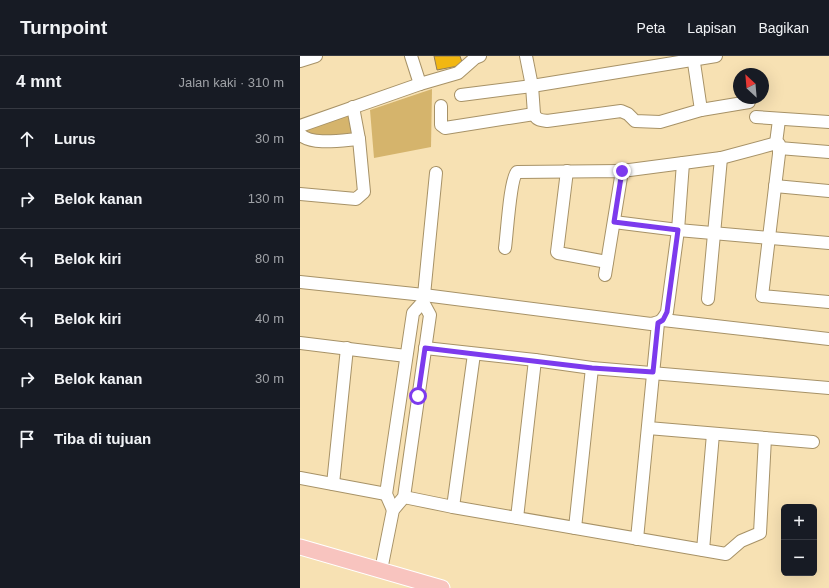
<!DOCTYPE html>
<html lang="id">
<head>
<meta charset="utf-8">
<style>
  body { margin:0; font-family:Arial,sans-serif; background:#242831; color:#f1f3f6 }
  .controls { position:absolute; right:12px; bottom:12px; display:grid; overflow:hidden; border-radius:6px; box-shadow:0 4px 16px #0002 }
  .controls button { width:36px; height:36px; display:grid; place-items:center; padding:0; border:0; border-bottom:1px solid #363941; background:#171b24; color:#f1f3f6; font:20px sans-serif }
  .compass { position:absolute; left:433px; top:12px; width:36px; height:36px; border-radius:50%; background:#171b24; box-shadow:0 4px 16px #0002; rotate:334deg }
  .stop { position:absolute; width:12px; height:12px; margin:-9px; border:3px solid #7c3aed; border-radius:50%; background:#fff }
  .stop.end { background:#7c3aed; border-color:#fff; box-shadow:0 1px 4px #0008 }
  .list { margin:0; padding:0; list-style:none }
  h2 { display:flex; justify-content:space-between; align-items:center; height:52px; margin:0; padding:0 16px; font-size:17px }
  h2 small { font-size:13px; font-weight:400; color:#9ea1a6 }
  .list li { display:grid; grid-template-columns:26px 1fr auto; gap:12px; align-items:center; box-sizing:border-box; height:60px; padding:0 16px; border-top:1px solid #363941 }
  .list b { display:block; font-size:15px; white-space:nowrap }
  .list em { font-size:13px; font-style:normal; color:#9ea1a6 }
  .icon { flex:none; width:22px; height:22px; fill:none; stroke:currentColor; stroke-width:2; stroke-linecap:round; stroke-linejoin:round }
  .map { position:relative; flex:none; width:529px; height:532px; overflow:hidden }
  header { display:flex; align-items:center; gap:24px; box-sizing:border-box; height:56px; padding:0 20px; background:#171b24; border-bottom:1px solid #363941 }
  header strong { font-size:19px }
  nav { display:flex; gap:22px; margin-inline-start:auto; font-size:14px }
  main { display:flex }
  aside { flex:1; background:#171b24 }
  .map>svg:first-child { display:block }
  .green { fill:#d5b46c }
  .building { fill:#f2b712; stroke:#927d53 }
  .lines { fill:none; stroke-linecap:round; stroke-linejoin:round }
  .minor-casing { stroke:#a79267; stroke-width:14 }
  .major-casing { stroke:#fff; stroke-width:17 }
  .minor { stroke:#fff; stroke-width:12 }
  .major { stroke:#f8c4bf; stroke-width:15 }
  .route { stroke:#7c3aed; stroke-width:5 }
</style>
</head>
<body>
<header>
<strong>Turnpoint</strong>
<nav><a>Peta</a><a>Lapisan</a><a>Bagikan</a></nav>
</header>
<main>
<aside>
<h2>4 mnt<small>Jalan kaki · 310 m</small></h2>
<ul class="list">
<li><svg class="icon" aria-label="ahead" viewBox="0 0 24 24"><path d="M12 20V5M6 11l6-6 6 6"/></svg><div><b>Lurus</b></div><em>30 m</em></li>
<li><svg class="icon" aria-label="right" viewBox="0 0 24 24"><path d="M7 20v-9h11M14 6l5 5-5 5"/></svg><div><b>Belok kanan</b></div><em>130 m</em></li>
<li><svg class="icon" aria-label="left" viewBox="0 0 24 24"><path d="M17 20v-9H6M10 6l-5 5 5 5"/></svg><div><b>Belok kiri</b></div><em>80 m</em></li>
<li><svg class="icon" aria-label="left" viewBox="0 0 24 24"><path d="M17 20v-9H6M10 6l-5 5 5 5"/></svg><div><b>Belok kiri</b></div><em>40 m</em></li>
<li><svg class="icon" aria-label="right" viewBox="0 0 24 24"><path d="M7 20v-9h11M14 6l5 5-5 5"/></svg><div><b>Belok kanan</b></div><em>30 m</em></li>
<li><svg class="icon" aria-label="arrive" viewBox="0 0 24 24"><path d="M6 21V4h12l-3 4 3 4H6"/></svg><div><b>Tiba di tujuan</b></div></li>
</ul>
</aside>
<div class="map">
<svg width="529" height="532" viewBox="0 0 529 532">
  <rect width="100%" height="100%" fill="#f7e1b3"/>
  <!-- green -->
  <g class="green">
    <path d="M132,33L131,91L74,102L70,54Z"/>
    <path d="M51,55L56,80L19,82L6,79L4,70Z"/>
  </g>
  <!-- building -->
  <path class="building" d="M134,0H160L163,9L137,14Z"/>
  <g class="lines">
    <!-- minor casing -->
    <g class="minor-casing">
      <g id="minor">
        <path d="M111,0L120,28"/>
        <path d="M226,0L232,30L234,58C237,64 240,64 247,65L321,55L328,58L335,65L360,66L401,54L393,0"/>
        <path d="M0,5L16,0"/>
        <path d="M161,39L232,30L416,0"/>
        <path d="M141,50V69L145,72L234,58"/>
        <path d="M401,54L449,46"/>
        <path d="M456,61L529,66"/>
        <path d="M0,70L120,28L158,17L175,2L180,0"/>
        <path d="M0,78C11,90 44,84 59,83"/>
        <path d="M476,87L479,64"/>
        <path d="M479,92L529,96"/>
        <path d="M267,115L257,196L258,197L307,206"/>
        <path d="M322,115L421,102L473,88H479V98L462,240L529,246"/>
        <path d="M475,130L529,135"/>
        <path d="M0,138L56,143L64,136L59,83L53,51"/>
        <path d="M314,166L378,174L529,187"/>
        <path d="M205,192C207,178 210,123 217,116L322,115L305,219"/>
        <path d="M0,226L124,239L351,268C361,266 363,264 367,256L378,174L383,107"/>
        <path d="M408,243L421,102"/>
        <path d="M363,264L529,283"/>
        <path d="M0,287L106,300"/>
        <path d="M125,292L235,304L292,312L529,332"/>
        <path d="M348,372L513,386"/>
        <path d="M0,422L86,438"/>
        <path d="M33,428L47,292"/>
        <path d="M104,441L153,451L426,498L441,485L460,477L465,382"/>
        <path d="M153,451L174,298"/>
        <path d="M93,454L86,438L113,257L123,246L124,239L136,117"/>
        <path d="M217,462L235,304"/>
        <path d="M275,472L292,312"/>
        <path d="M337,483L358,267"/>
        <path d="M403,494L413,378"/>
        <path d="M81,514L93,454L104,441L130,259L123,246"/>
      </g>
    </g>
    <!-- major casing -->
    <g class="major-casing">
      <path id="major" d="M0,491L142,532"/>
    </g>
    <!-- minor -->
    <use href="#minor" class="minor"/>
    <!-- major -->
    <use href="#major" class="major"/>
  </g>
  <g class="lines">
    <!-- route -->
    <path class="route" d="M118,340L125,292L292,312L353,316L358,267L363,264L367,256L378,174L314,166L322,115"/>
  </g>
</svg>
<div class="controls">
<button>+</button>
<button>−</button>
</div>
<svg class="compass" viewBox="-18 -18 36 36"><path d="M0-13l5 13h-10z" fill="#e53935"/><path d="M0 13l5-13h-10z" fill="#9ea1a6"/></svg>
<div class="stop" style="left:118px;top:340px"></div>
<div class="stop end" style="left:322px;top:115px"></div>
</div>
</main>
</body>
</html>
